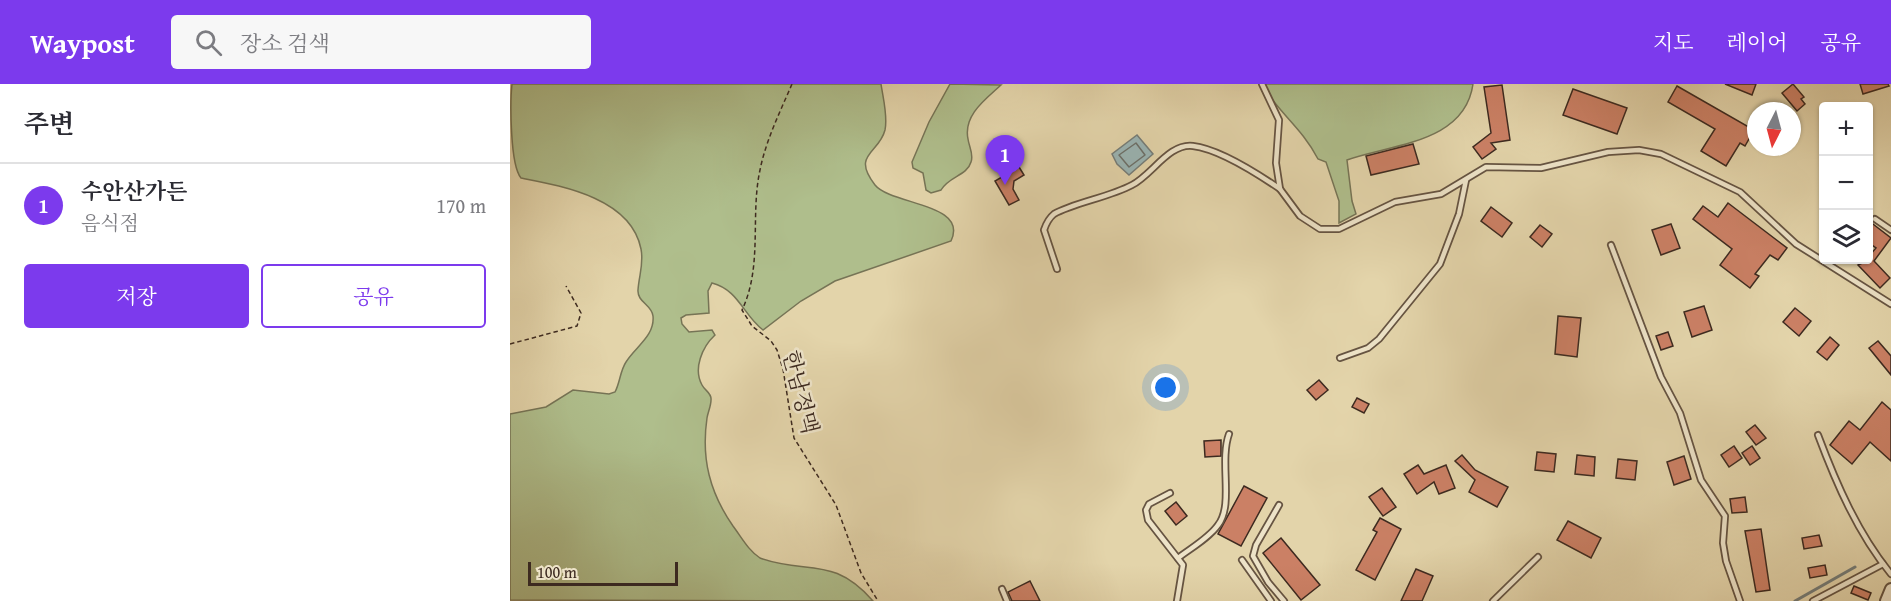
<!DOCTYPE html>
<html lang="ko">
<head>
<meta charset="utf-8">
<style>
  body { margin:0; font-family:"Gentium Book Plus","Noto Serif KR",serif; background:#f7f7f7; color:#2b2b33 }
  .controls { position:absolute; right:18px; top:18px; display:grid; overflow:hidden; border-radius:6px; box-shadow:0 2px 4px #0004 }
  .controls button { width:54px; height:54px; display:grid; place-items:center; padding:0; border:0; border-bottom:2px solid #e1e1e2; background:#fff; color:#2b2b33; font:30px sans-serif }
  .compass { position:absolute; left:1237px; top:18px; width:54px; height:54px; border-radius:50%; background:#fff; box-shadow:0 2px 4px #0004; rotate:186deg }
  .scale { position:absolute; left:18px; bottom:15px; width:150px; box-sizing:border-box; padding-left:6px; border:3px solid #3d2a20; border-top:0; font-size:16px; line-height:21px; white-space:nowrap; color:#3d2a20; -webkit-text-stroke:4px #ede3c8; paint-order:stroke }
  .you { position:absolute; left:656px; top:304px; width:21px; height:21px; margin:-15px; border:4px solid #fff; border-radius:50%; background:#1a73e8; box-shadow:0 0 0 9px #1a73e833 }
  .badge { display:grid; place-items:center; width:39px; height:39px; border-radius:50%; background:#7c3aed; color:#fff; font-size:20px; font-weight:700 }
  .pin { position:absolute; translate:-50% -50px; filter:drop-shadow(0 2px 3px #0008) }
  .pin::after { content:''; position:absolute; top:32px; width:21px; height:18px; background:inherit; clip-path:polygon(0 0,100% 0,50% 100%) }
  .list { margin:0; padding:0; list-style:none }
  h2 { display:flex; justify-content:space-between; align-items:center; height:78px; margin:0; padding:0 24px; font-size:26px }
  h2 small { font-size:20px; font-weight:400; color:#7c7c81 }
  .list li { display:grid; grid-template-columns:39px 1fr auto; gap:18px; align-items:center; box-sizing:border-box; height:84px; padding:0 24px; border-top:2px solid #e1e1e2 }
  .list b { display:block; font-size:22px; white-space:nowrap }
  .list p { margin:0; font-size:20px; white-space:nowrap; color:#7c7c81 }
  .list em { font-size:20px; font-style:normal; color:#7c7c81 }
  .actions { display:flex; gap:12px; padding:18px 24px }
  .actions a { flex:1; padding:14px 0; border:2px solid #7c3aed; border-radius:6px; text-align:center; font-size:21px; color:#7c3aed }
  .actions .main { background:#7c3aed; color:#fff }
  .icon { flex:none; width:33px; height:33px; fill:none; stroke:currentColor; stroke-width:2; stroke-linecap:round; stroke-linejoin:round }
  .map { position:relative; flex:none; width:1381px; height:517px; overflow:hidden }
  header { display:flex; align-items:center; gap:36px; box-sizing:border-box; height:84px; padding:0 30px; background:#7c3aed; color:#fff }
  header strong { font-size:28px }
  nav { display:flex; gap:33px; margin-inline-start:auto; font-size:21px }
  .search { width:420px; height:54px; background:#f7f7f7; display:flex; align-items:center; gap:15px; box-sizing:border-box; padding:0 21px; border-radius:6px; color:#7c7c81; font-size:22px }
  main { display:flex }
  aside { flex:1; background:#fff }
  .map>svg:first-child { display:block }
  .green { fill:#afbe8c; stroke:#767456; stroke-width:1.5 }
  .water { fill:#9ab5b5; stroke:#757d79; stroke-width:1.5 }
  .lines { fill:none; stroke-linecap:round; stroke-linejoin:round }
  .shore { stroke:#6c706a; stroke-width:1.5 }
  .stream { stroke:#757d79; stroke-width:3 }
  .building { fill:#cb8065; stroke:#3d2a20; stroke-width:1.5 }
  .service-casing { stroke:#665442; stroke-width:8 }
  .tertiary-casing { stroke:#665442; stroke-width:14 }
  .path { stroke:#3d2a20; stroke-width:1.5; stroke-dasharray:4.5 3; stroke-linecap:butt }
  .service { stroke:#ede3c8; stroke-width:4.5 }
  .tertiary { stroke:#ede3c8; stroke-width:10 }
  .labels { text-anchor:middle; dominant-baseline:central; stroke-width:5; stroke-linejoin:round; paint-order:stroke }
  .street-label { font-size:22px; fill:#3d2a20; stroke:#ede3c8 }
</style>
</head>
<body>
<header>
<strong>Waypost</strong>
<div class="search"><svg class="icon" aria-label="search" viewBox="0 0 24 24"><circle cx="10" cy="10" r="6"/><path d="M15 15l6 6"/></svg>장소 검색</div>
<nav><a>지도</a><a>레이어</a><a>공유</a></nav>
</header>
<main>
<aside>
<h2>주변<small></small></h2>
<ul class="list">
<li><span class="badge">1</span><div><b>수안산가든</b><p>음식점</p></div><em>170 m</em></li>
</ul>
<div class="actions"><a class="main">저장</a><a>공유</a></div>
</aside>
<div class="map">
<svg width="1381" height="517" viewBox="0 0 1381 517">
  <rect width="100%" height="100%" fill="#e3d4aa"/>
  <filter id="stains"><feTurbulence type="fractalNoise" baseFrequency=".00333" numOctaves="4"/><feColorMatrix values="0 0 0 0 .2 0 0 0 0 .09 0 0 0 0 .02 0 0 0 .5 -.17"/></filter>
  <radialGradient id="worn" r=".72"><stop offset=".6" stop-color="#630" stop-opacity="0"/><stop offset="1" stop-color="#630" stop-opacity=".3"/></radialGradient>
  <!-- green -->
  <g class="green">
    <path d="M2,0H371C373,14 378,32 375,46C369,70 341,70 365,101C381,121 459,119 441,157L325,197L291,217L253,246C233,231 229,206 202,199L198,207L199,229L176,231L171,234L172,240L179,248L202,246L205,251C192,263 183,285 192,301C195,307 202,309 201,316C201,322 198,328 197,334C191,375 200,409 223,442C232,454 238,466 250,474C297,491 323,471 363,517L0,516V330L36,323L63,306L99,310L105,308C110,299 110,287 116,278C125,263 145,252 143,232C142,221 127,218 128,206C129,191 134,180 131,165C121,114 52,102 11,94C0,81 0,18 2,0Z"/>
    <path d="M440,0L491,1C476,15 453,31 458,55C459,63 464,70 461,78C457,92 439,92 431,106L421,109L416,106L413,89L403,84L402,78L419,38Z"/>
    <path d="M751,0H963C955,59 882,60 837,76L842,117L846,130L829,139V117L816,78L808,75C792,44 769,29 751,0Z"/>
  </g>
  <!-- water -->
  <path class="water" d="M627,51L643,70L619,91L607,80L602,70Z"/>
  <g class="lines">
    <!-- shore -->
    <path class="shore" d="M626,59L635,71L619,83L609,71Z"/>
    <!-- stream -->
    <path class="stream" d="M1285,517L1345,483"/>
  </g>
  <!-- building -->
  <g class="building">
    <path d="M1215,0H1246L1242,11Z"/>
    <path d="M1283,0L1294,13L1291,15L1295,20L1287,27L1272,9Z"/>
    <path d="M1350,0H1378L1379,2L1353,10Z"/>
    <path d="M992,1L1000,56L981,59L986,65L972,75L963,63L981,49L974,3Z"/>
    <path d="M1167,2L1244,46L1235,62L1230,59L1216,82L1191,67L1205,45L1158,18Z"/>
    <path d="M1063,5L1117,24L1107,50L1053,31Z"/>
    <path d="M903,60L909,80L861,91L856,72Z"/>
    <path d="M509,83L514,91L504,97L503,105L509,116L499,121L485,97Z"/>
    <path d="M1218,119L1277,164L1268,176L1260,171L1245,190L1249,192L1240,204L1210,181L1222,165L1183,135L1193,122L1208,133Z"/>
    <path d="M981,123L1002,139L992,153L971,137Z"/>
    <path d="M1359,137L1381,154L1364,177L1380,194L1370,204L1348,181L1359,176V172L1366,164L1359,159Z"/>
    <path d="M1161,140L1170,164L1151,171L1142,146Z"/>
    <path d="M1030,141L1042,150L1032,163L1020,153Z"/>
    <path d="M1194,222L1202,246L1182,253L1174,228Z"/>
    <path d="M1285,224L1301,237L1289,252L1273,238Z"/>
    <path d="M1048,232L1071,234L1067,273L1045,270Z"/>
    <path d="M1158,248L1163,262L1151,266L1146,252Z"/>
    <path d="M1320,253L1329,261L1317,276L1307,268Z"/>
    <path d="M1368,257L1381,272V291L1359,264Z"/>
    <path d="M809,296L818,306L806,316L797,306Z"/>
    <path d="M847,314L859,320L854,329L842,323Z"/>
    <path d="M1372,318L1381,326V377L1360,358L1342,380L1320,361L1339,337L1350,346Z"/>
    <path d="M1245,341L1256,354L1246,361L1236,348Z"/>
    <path d="M711,356V372L695,373L694,357Z"/>
    <path d="M1224,362L1232,374L1219,383L1211,371Z"/>
    <path d="M1242,362L1250,374L1240,381L1232,369Z"/>
    <path d="M1027,368L1046,370L1044,388L1025,386Z"/>
    <path d="M952,371L965,386L998,403L987,423L959,408L965,396L945,377Z"/>
    <path d="M1067,371L1085,373L1084,392L1065,390Z"/>
    <path d="M1174,372L1181,395L1164,401L1157,378Z"/>
    <path d="M1108,375L1127,377L1125,396L1106,394Z"/>
    <path d="M908,381L914,390L936,381L945,404L929,410L924,398L907,410L894,390Z"/>
    <path d="M734,402L757,414L731,462L708,450Z"/>
    <path d="M872,404L886,423L873,432L859,413Z"/>
    <path d="M1235,413L1237,428L1222,429L1220,415Z"/>
    <path d="M666,418L677,432L666,441L655,427Z"/>
    <path d="M870,434L891,445L865,496L846,486L867,448L863,446Z"/>
    <path d="M1058,437L1091,454L1081,474L1047,456Z"/>
    <path d="M1251,445L1260,506L1246,508L1235,447Z"/>
    <path d="M1309,451L1312,462L1294,465L1292,454Z"/>
    <path d="M771,454L810,501L791,516L753,469Z"/>
    <path d="M1315,481L1317,491L1300,494L1298,484Z"/>
    <path d="M906,485L923,492L912,517H891Z"/>
    <path d="M520,497L530,517H502L498,508Z"/>
    <path d="M1344,502L1361,509L1358,516L1341,509Z"/>
  </g>
  <g class="lines">
    <!-- service casing -->
    <g class="service-casing">
      <g id="service">
        <path d="M752,0L769,36L766,79L770,105L790,132L810,145H829L885,118L931,110L976,83L1031,84L1098,68L1129,66L1151,70L1230,108L1286,160L1381,220"/>
        <path d="M1365,135L1381,146"/>
        <path d="M1101,161L1151,293L1170,329L1191,396L1215,432L1213,459L1216,477L1230,517"/>
        <path d="M547,185L534,146C536,140 539,134 544,130C563,119 600,113 622,101C642,91 659,59 683,62C709,65 748,90 770,105"/>
        <path d="M830,274L858,264L869,255L930,180L949,130L956,96"/>
        <path d="M1308,351C1326,399 1348,450 1381,490"/>
        <path d="M660,409L639,420L636,426L638,436L673,481L667,517"/>
        <path d="M769,421L746,461L743,472L758,498L774,517"/>
        <path d="M668,474C681,464 699,454 708,441C724,421 709,378 719,350"/>
        <path d="M732,476L761,517"/>
        <path d="M492,505L497,517"/>
        <path d="M983,517L1028,473"/>
        <path d="M1303,517L1373,480"/>
      </g>
    </g>
    <!-- tertiary casing -->
    <g class="tertiary-casing">
      <path id="tertiary" d="M1376,517L1381,505"/>
    </g>
    <!-- path -->
    <g class="path">
      <path d="M282,0C270,28 256,56 250,86C240,132 253,182 232,226L242,242L261,257L267,266L273,285L284,354L326,421L351,489L368,517"/>
      <path d="M0,260L67,242L71,229L56,202"/>
    </g>
    <!-- service -->
    <use href="#service" class="service"/>
    <!-- tertiary -->
    <use href="#tertiary" class="tertiary"/>
  </g>
  <g class="labels">
    <!-- street labels -->
    <g class="street-label">
      <text transform="translate(291 308) rotate(76)">한남정맥</text>
    </g>
  </g>
  <rect width="100%" height="100%" filter="url(#stains)"/>
  <rect width="100%" height="100%" fill="url(#worn)"/>
</svg>
<div class="controls">
<button>+</button>
<button>−</button>
<button><svg class="icon" aria-label="layers" viewBox="0 0 24 24"><path d="M12 4l9 5-9 5-9-5zM3 14l9 5 9-5"/></svg></button>
</div>
<svg class="compass" viewBox="-18 -18 36 36"><path d="M0-13l5 13h-10z" fill="#e53935"/><path d="M0 13l5-13h-10z" fill="#7c7c81"/></svg>
<div class="scale">100 m</div>
<div class="you"></div>
<div class="pin badge" style="left:495px;top:101px">1</div>
</div>
</main>
</body>
</html>
